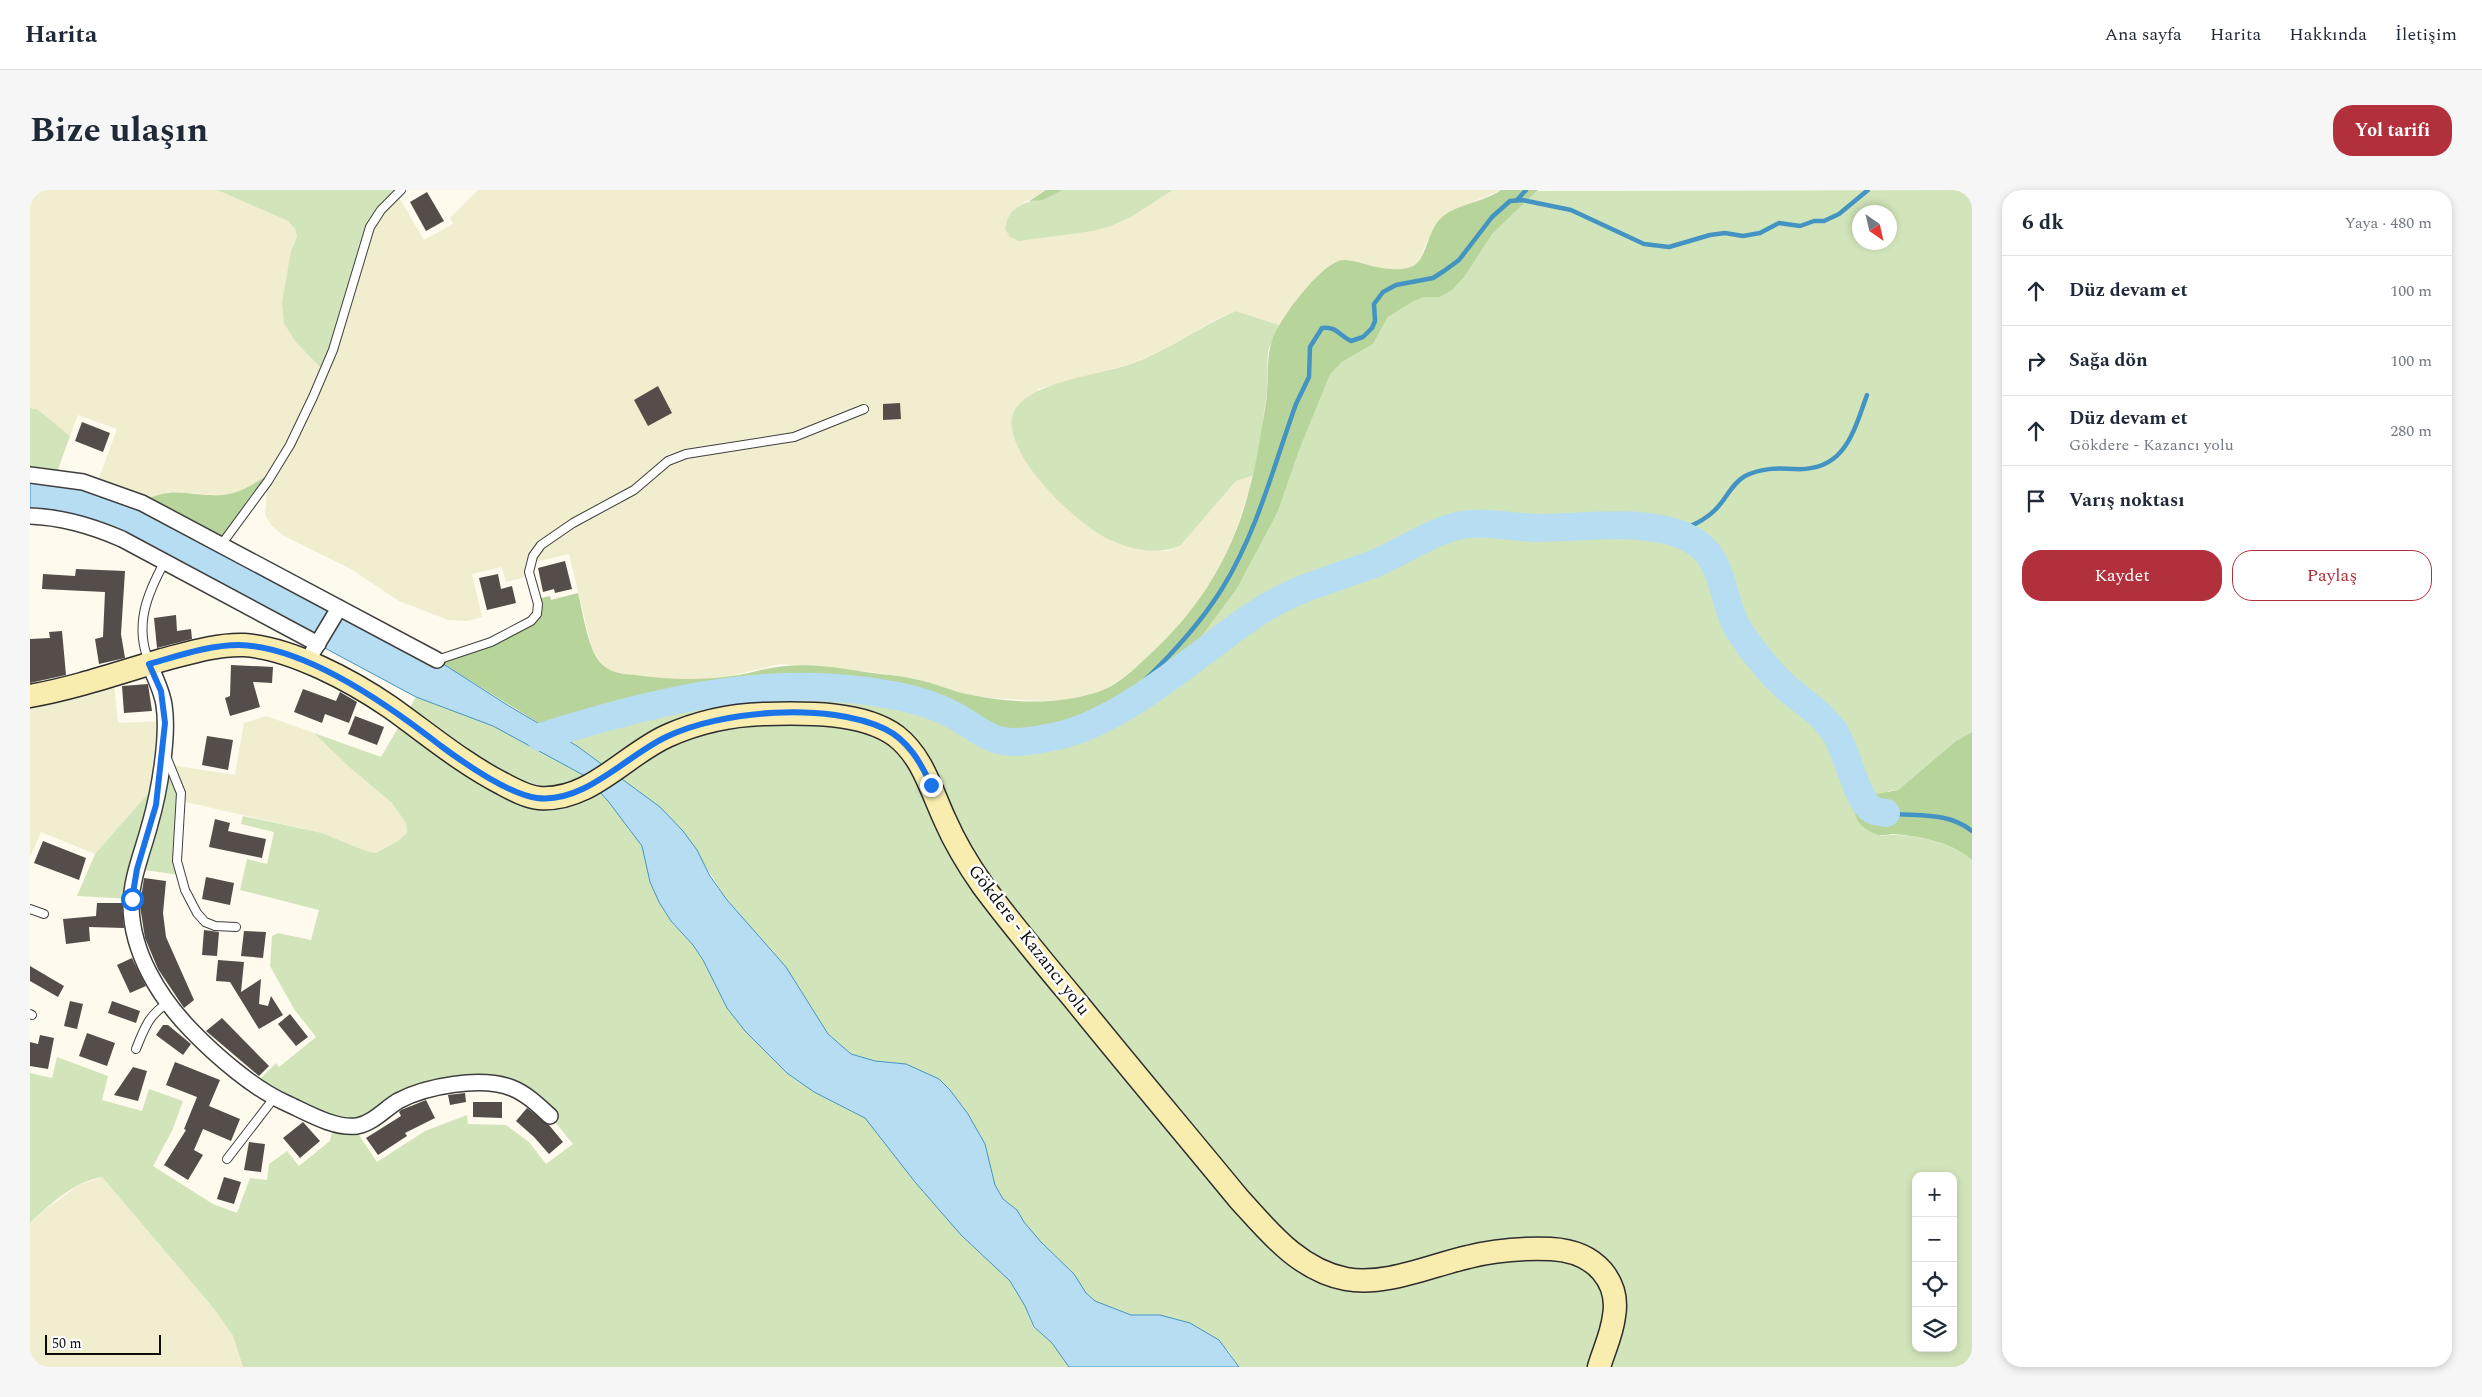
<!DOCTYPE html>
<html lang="tr">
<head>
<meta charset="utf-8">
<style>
  body { margin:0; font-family:Spectral,serif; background:#f6f6f7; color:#1f2937 }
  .controls { position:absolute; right:15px; bottom:15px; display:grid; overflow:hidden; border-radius:10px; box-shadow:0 2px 8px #0003 }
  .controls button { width:45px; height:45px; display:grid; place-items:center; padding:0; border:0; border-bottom:1px solid #e0e1e3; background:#fff; color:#1f2937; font:25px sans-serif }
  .compass { position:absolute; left:1822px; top:15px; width:45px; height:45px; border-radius:50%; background:#fff; box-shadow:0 2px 8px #0003; rotate:146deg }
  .scale { position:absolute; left:15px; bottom:12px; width:116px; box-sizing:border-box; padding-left:5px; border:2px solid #0c0c0c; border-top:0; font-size:14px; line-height:18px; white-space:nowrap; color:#0c0c0c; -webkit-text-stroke:4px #fff; paint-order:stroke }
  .stop { position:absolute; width:15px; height:15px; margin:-11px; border:4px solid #1a73e8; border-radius:50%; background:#fff }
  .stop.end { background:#1a73e8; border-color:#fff; box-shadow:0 1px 5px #0008 }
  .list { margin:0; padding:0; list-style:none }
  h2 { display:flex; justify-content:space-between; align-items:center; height:65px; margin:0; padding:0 20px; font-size:21px }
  h2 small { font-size:16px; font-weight:400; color:#747a83 }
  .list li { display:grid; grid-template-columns:32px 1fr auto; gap:15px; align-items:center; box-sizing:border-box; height:70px; padding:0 20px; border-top:1px solid #e0e1e3 }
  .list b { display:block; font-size:19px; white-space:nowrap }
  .list p { margin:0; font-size:16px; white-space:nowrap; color:#747a83 }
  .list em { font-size:16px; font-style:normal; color:#747a83 }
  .actions { display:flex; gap:10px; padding:15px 20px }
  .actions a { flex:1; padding:11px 0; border:1px solid #b1303b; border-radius:20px; text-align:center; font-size:18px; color:#b1303b }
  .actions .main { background:#b1303b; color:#fff }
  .icon { flex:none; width:28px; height:28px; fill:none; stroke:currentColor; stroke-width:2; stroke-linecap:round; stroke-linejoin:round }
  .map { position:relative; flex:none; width:1942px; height:1177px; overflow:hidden; border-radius:20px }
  header { display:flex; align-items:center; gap:30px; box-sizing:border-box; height:70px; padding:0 25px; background:#fff; border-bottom:1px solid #e0e1e3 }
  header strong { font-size:24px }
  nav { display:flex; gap:28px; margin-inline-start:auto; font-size:18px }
  .intro { display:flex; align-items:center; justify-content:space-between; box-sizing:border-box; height:120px; padding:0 30px }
  h1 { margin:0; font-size:35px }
  .button { padding:12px 22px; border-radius:20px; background:#b1303b; color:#fff; font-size:18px; font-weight:700 }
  main { display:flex; gap:30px; padding:0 30px }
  aside { flex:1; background:#fff; border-radius:20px; box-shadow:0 2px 8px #0003 }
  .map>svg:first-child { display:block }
  .farmland { fill:#f1edcf }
  .green { fill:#d2e5ba; fill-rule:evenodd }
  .forest { fill:#b7d49a }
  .water { fill:#b6ddf1; stroke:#4394c2 }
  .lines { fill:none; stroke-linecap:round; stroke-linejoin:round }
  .stream { stroke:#4394c2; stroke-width:4.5 }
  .river { stroke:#b6ddf1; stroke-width:28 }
  .building { fill:#544d4a }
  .lane-casing { stroke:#3f3f3f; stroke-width:10 }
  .street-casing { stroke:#3f3f3f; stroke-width:18 }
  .secondary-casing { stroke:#2e2e2e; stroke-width:25 }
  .lane { stroke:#fff; stroke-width:8 }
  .street { stroke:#fff; stroke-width:15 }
  .secondary { stroke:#f8edae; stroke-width:22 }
  .route { stroke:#1a73e8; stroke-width:6 }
  .labels { text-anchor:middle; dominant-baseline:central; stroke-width:5; stroke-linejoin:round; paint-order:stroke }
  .street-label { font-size:18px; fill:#0c0c0c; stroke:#fff }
</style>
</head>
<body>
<header>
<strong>Harita</strong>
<nav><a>Ana sayfa</a><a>Harita</a><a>Hakkında</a><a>İletişim</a></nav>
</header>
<div class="intro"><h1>Bize ulaşın</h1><a class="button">Yol tarifi</a></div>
<main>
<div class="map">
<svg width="1942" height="1177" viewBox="0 0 1942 1177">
  <rect width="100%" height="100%" fill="#fefaed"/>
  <!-- farmland -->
  <g class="farmland">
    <path d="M0,0H187L258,31L265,39L267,47L261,61L334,50L367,4L394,50L423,34L420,28L448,0H1016L988,16L1081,36L1101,27L1143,0H1471L1426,19L1397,51L1388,73L1383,77L1371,80L1340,77L1318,70L1289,84L1249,135L1206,121L1187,129L1136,158L1101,174L1008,199L1079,350L1108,359L1138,361L1150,356L1206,291L1225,285L1204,345L1188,383L1164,417L1129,457L1099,483L1074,500L1044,510L1013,511L959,508L931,503L886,489L841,482L751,474L687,489L634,490L586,482L574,477L568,469L561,455L539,364L501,373L499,386L476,392L472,377L442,384L452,427L437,431L418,430L369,411L321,379L254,346L242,336L235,325L238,291L201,304L188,305L138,302L112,313L66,296L87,239L48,225L40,246L7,219L0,218Z"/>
    <path d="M83,484L88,533L135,531L130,590L65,664L11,642L0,667V506Z"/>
    <path d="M236,526L284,543L319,577L362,613L376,632L377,643L368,651L346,663L336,661L292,643L151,611L140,575L205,585L214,533Z"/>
    <path d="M72,987L185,1120L203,1146L213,1177H0V1033L16,1019L49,995Z"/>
  </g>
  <!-- green -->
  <g class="green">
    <path d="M187,0H371L340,37L294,181L265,151L254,133L252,113L261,61L267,47L265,39L258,31Z"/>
    <path d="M1033,0H1143L1101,27L1081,36L1063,41L989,51L980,47L975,39C980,6 1010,14 1033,0Z"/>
    <path d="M1942,0V542L1926,551L1868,600L1858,601L1850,646C1877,642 1922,652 1942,670V1177H1209L1198,1160L1130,1125H1101L1065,1111L1056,1103L1044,1084L1011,1052L994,1032L987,1020L973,1009L965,995L955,954L938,924L920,900L876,874L845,871L821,864L798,844L756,777L697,710L653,641L630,617L547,556L525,543L649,508L711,499L759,497L818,499L868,506L900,515L926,527L949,542L994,551L1035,544L1077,527L1168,451L1248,321L1270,258L1299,184L1312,172L1343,154L1358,127L1384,111L1395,107H1410L1435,86L1463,43L1507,1ZM1830,22H1860V52H1830ZM1886,986H1923V1158H1886Z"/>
    <path d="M1206,121L1249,135L1238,160L1237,202L1225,285L1206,291L1150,356C1128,365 1102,360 1080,350C1049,337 961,255 986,218C1005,191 1069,185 1101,174C1138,161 1170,136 1206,121Z"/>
    <path d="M0,218L7,219L40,246L25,288L0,285Z"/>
    <path d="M386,507L463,536L555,586L578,611L612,656L620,692L629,712L641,731L663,755L673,770L697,818L715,841L757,883L784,902L835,928L885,992L931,1045L980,1091L995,1116L1003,1137L1022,1153L1039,1177H213L203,1146L185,1120L72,987C45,991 19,1015 0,1033V883L22,888L27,867L78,886L72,910L112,921L119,899L153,911L142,941L123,976L183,1014L207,1023L220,988L237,990L239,974L257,961L269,976L300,951L304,933L225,894L246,873L249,877L286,847L264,819L240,776L242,746L248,743L281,750L289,720L210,700L217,669L237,674L244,642L211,634L213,626L292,643L336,661L346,663L368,651L377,643L376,633L362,613L319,577L284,543L351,567ZM418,896L494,904L520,926L543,954L516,974L499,952L476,935L438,934L437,925L395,941L347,972L329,945V936Z"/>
    <path d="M132,560L151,603L150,685L107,679L102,709L47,706L65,664L130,590Z"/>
  </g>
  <!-- forest -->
  <g class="forest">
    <path d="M1016,0H1033L1013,10L999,11Z"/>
    <path d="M1471,0H1508L1463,43L1435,86L1422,100L1410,107H1395L1384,111L1358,127L1343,154L1312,172L1300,184L1270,258L1248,321L1207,398L1168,451L1076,527L1035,544L994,551H971L949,542L926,527L900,515L868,506L818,499L759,497L711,499L649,508L525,543L407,470L461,452L504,428L507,409L520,406L521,410L548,403C553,422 558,464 574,476C582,483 594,484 605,485C646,491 687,491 727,481C769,470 802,477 843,483C858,485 874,486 889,490C903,493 918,499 932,503C975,513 1026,516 1068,502C1086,496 1102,481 1115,469C1187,404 1217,336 1231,242C1233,229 1236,216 1237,203C1239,178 1235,156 1250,134C1260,117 1293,72 1313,70C1325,70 1339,76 1351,78C1362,79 1373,81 1383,76C1397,69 1397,40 1412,27C1430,13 1454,12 1471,0Z"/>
    <path d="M244,281L191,355L112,313C141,292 168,310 199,304C215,301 231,289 244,281Z"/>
    <path d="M1942,542V670C1923,653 1890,646 1864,644C1859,644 1854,646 1849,645C1836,641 1824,633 1825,618L1841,605L1868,600L1926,551Z"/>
  </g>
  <!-- water -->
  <path class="water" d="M0,285L53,292L407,470L479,516L547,556L630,617L653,641L667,660L680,686L697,710L756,777L798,844L821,864L845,871L876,874L909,889L920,900L938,924L955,954L965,995L973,1009L987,1020L994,1032L1011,1052L1044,1084L1056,1103L1065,1111L1101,1125H1130L1160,1133L1189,1150L1209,1177H1039L1022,1153L1004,1137L995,1116L980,1091L931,1045L885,992L835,928L784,902L757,883L715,841L697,818L673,770L663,755L641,731L629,712L620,692L612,656L578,611L555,586L463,536L386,507L92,349L0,326Z"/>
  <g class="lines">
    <!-- stream -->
    <g class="stream">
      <path d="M1487,10L1496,0"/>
      <path d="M1645,343C1659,337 1674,331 1685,320C1696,310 1701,294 1715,286C1732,278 1746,278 1764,279C1814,282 1823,244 1837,205"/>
      <path d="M1076,527C1118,488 1163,446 1193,397C1227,342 1244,275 1266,214L1279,187L1280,157L1292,138C1306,136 1309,145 1321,151L1333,147L1342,138L1345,131L1344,114L1353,102L1366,95L1403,88L1414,81L1429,70L1462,27L1480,11L1492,10L1541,20L1614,54L1639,57L1680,45L1695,43L1713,46L1730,43L1749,33L1770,36L1784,31H1794L1809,24L1838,0"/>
      <path d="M1856,623C1886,627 1917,621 1942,641"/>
    </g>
    <!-- river -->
    <path class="river" d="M510,547C627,510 744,481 867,506C888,510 909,517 927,527C941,535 952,545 968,550C987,555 1012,549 1031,545C1094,530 1165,466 1218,429C1261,398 1300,391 1348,372C1374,361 1399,343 1427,336C1454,330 1479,337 1506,338C1550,338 1596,330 1640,341C1693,356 1687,389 1704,431C1708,440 1715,449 1721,458C1732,472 1744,487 1758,499C1775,513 1791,523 1804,541C1817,560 1826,609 1841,619C1845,622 1851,622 1856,623"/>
  </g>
  <!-- building -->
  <g class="building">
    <path d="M397,2L414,31L396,41L380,12Z"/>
    <path d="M628,196L642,223L618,236L604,210Z"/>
    <path d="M870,213L871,229L853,230V214Z"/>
    <path d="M52,232L80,243L73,262L45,251Z"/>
    <path d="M535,371L542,399L525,403L524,399L513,402L508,378Z"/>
    <path d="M46,379L95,381L91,444L95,468L69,474L65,449L73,447L75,402L12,399L13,384L45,386Z"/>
    <path d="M468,384L471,399L482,396L486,413L457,420L449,388Z"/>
    <path d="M146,425L147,441L161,439L162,449L127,458L124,428Z"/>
    <path d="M32,441L36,485L0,493V449L20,448L19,442Z"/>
    <path d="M201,475L243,477L242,493L223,492L230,517L200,526L195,508L200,506Z"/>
    <path d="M118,494L122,521L94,523L92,496Z"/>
    <path d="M273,499L306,511L310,502L327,512L319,533L295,524L292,533L264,522Z"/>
    <path d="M325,526L354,537L347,555L318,544Z"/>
    <path d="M177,546L203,550L198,580L172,575Z"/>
    <path d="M185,629L200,633L198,641L236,649L232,668L179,657Z"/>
    <path d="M13,651L56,668L49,690L4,673Z"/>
    <path d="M176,687L204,693L200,715L172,709Z"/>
    <path d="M114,688L136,691L133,723L136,747L164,810L154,818L128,779L115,748L110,716Z"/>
    <path d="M67,713H92L94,738L59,737L60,751L36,754L33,729L66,726Z"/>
    <path d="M174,740L189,742L187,766L172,765Z"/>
    <path d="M214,741L236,742L233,768L211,766Z"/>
    <path d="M102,768L116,796L100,803L87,775Z"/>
    <path d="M188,770L214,772L211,802L231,789L229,814L238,816L241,806L253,825L229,839L200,792L186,791Z"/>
    <path d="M0,776L34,796L28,807L0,791Z"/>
    <path d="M40,811L53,814L47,839L34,836Z"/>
    <path d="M82,811L110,821L106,833L78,823Z"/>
    <path d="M260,824L278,847L266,856L248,834Z"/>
    <path d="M192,828L239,876L229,886L176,841Z"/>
    <path d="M133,835H138L161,854L153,865L126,845Z"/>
    <path d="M57,843L85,853L77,876L49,866Z"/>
    <path d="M10,845L24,848L18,879L0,876V852L8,854Z"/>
    <path d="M145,872L190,890L179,916L210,929L201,951L173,939L164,960L173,965L158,990L134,975L156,940L154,939L167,907L136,895Z"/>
    <path d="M103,877L117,881L108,911L84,905Z"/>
    <path d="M435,903L436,912L420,915L418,905Z"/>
    <path d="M396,910L405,928L375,943L377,946L348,965L336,948L371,926L369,922L371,920Z"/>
    <path d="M443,912H472V928L443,927Z"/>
    <path d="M497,918L519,935L533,952L519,964L504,947L486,931Z"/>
    <path d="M273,932L290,951L270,968L253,948Z"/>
    <path d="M219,952L235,954L231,982L214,980Z"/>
    <path d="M194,987L211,992L204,1014L187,1009Z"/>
  </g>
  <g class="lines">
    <!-- lane casing -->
    <g class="lane-casing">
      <g id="lane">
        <path d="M191,355L238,291L260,255L283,207L303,160L340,37L351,20L371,0"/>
        <path d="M407,470L461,452L501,431L507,424L508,414L499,382L503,366L511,355L543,333L604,300L638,271L656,264L764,247L834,219"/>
        <path d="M119,472C104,435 117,404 135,371"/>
        <path d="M136,566L151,603L147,671L155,700L167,723L175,732L185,736L206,737"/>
        <path d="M0,719L14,724"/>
        <path d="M0,824L2,825"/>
        <path d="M106,859C114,839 119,824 138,813"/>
        <path d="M197,969L244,908"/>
      </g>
    </g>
    <!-- street casing -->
    <g class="street-casing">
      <g id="street">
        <path d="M0,285L53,292L112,313L407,470"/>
        <path d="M0,326C33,327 62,336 92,349L288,454"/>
        <path d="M282,463L309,418"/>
        <path d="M119,474C125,487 132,501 134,515C139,547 129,603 120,634C113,661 101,688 101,716C102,763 129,807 161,840C185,865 224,899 256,913C276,922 304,939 327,936C343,933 355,919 368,911C396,896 451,886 482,898C497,904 509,916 520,926"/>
      </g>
    </g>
    <!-- secondary casing -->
    <g class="secondary-casing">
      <path id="secondary" d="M0,506C45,498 88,483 132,470C159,463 187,454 214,455C261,458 322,491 360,517C398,544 432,573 473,594C484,600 497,607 509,608C559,612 595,565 637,546C666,533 701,525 733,524C773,523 832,521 866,546C893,567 901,600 915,630C925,653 939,676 953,696C982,735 1013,772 1044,809C1098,876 1154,942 1209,1009C1239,1042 1269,1080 1316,1089C1356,1096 1399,1076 1438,1067C1465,1060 1493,1058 1521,1059C1539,1060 1559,1066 1572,1081C1583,1094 1587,1109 1584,1126C1582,1144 1574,1160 1569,1177"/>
    </g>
    <!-- lane -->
    <use href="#lane" class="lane"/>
    <!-- street -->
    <use href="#street" class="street"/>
    <!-- secondary -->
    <use href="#secondary" class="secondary"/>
  </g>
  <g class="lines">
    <!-- route -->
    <path class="route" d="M102,709L107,679L126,615L135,533L131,501L119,474C148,466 179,455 209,455C276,456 360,516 411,556C434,573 479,604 507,608C554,614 596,566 636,547C691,520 799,512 855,539C878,550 891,573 901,595"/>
  </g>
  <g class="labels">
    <!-- street labels -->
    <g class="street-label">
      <text transform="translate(999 750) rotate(52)">Gökdere - Kazancı yolu</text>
    </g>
  </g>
</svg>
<div class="controls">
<button>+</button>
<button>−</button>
<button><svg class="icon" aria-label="locate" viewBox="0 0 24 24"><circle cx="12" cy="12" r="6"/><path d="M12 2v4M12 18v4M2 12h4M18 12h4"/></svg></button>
<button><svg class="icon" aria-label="layers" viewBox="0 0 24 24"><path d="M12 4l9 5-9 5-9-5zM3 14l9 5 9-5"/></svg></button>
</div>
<svg class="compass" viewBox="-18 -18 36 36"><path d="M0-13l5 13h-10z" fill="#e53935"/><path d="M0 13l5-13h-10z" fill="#747a83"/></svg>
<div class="scale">50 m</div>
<div class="stop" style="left:102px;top:709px"></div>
<div class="stop end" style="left:901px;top:595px"></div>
</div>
<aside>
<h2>6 dk<small>Yaya · 480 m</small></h2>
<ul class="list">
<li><svg class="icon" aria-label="ahead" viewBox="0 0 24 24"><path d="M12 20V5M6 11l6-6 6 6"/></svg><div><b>Düz devam et</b></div><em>100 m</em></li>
<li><svg class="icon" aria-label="right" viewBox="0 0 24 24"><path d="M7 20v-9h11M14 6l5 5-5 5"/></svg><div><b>Sağa dön</b></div><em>100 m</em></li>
<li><svg class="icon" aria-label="ahead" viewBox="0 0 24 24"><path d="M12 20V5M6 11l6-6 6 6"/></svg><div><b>Düz devam et</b><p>Gökdere - Kazancı yolu</p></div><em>280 m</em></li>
<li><svg class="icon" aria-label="arrive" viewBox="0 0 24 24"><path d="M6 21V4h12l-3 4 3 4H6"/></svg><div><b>Varış noktası</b></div></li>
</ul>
<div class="actions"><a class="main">Kaydet</a><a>Paylaş</a></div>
</aside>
</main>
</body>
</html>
